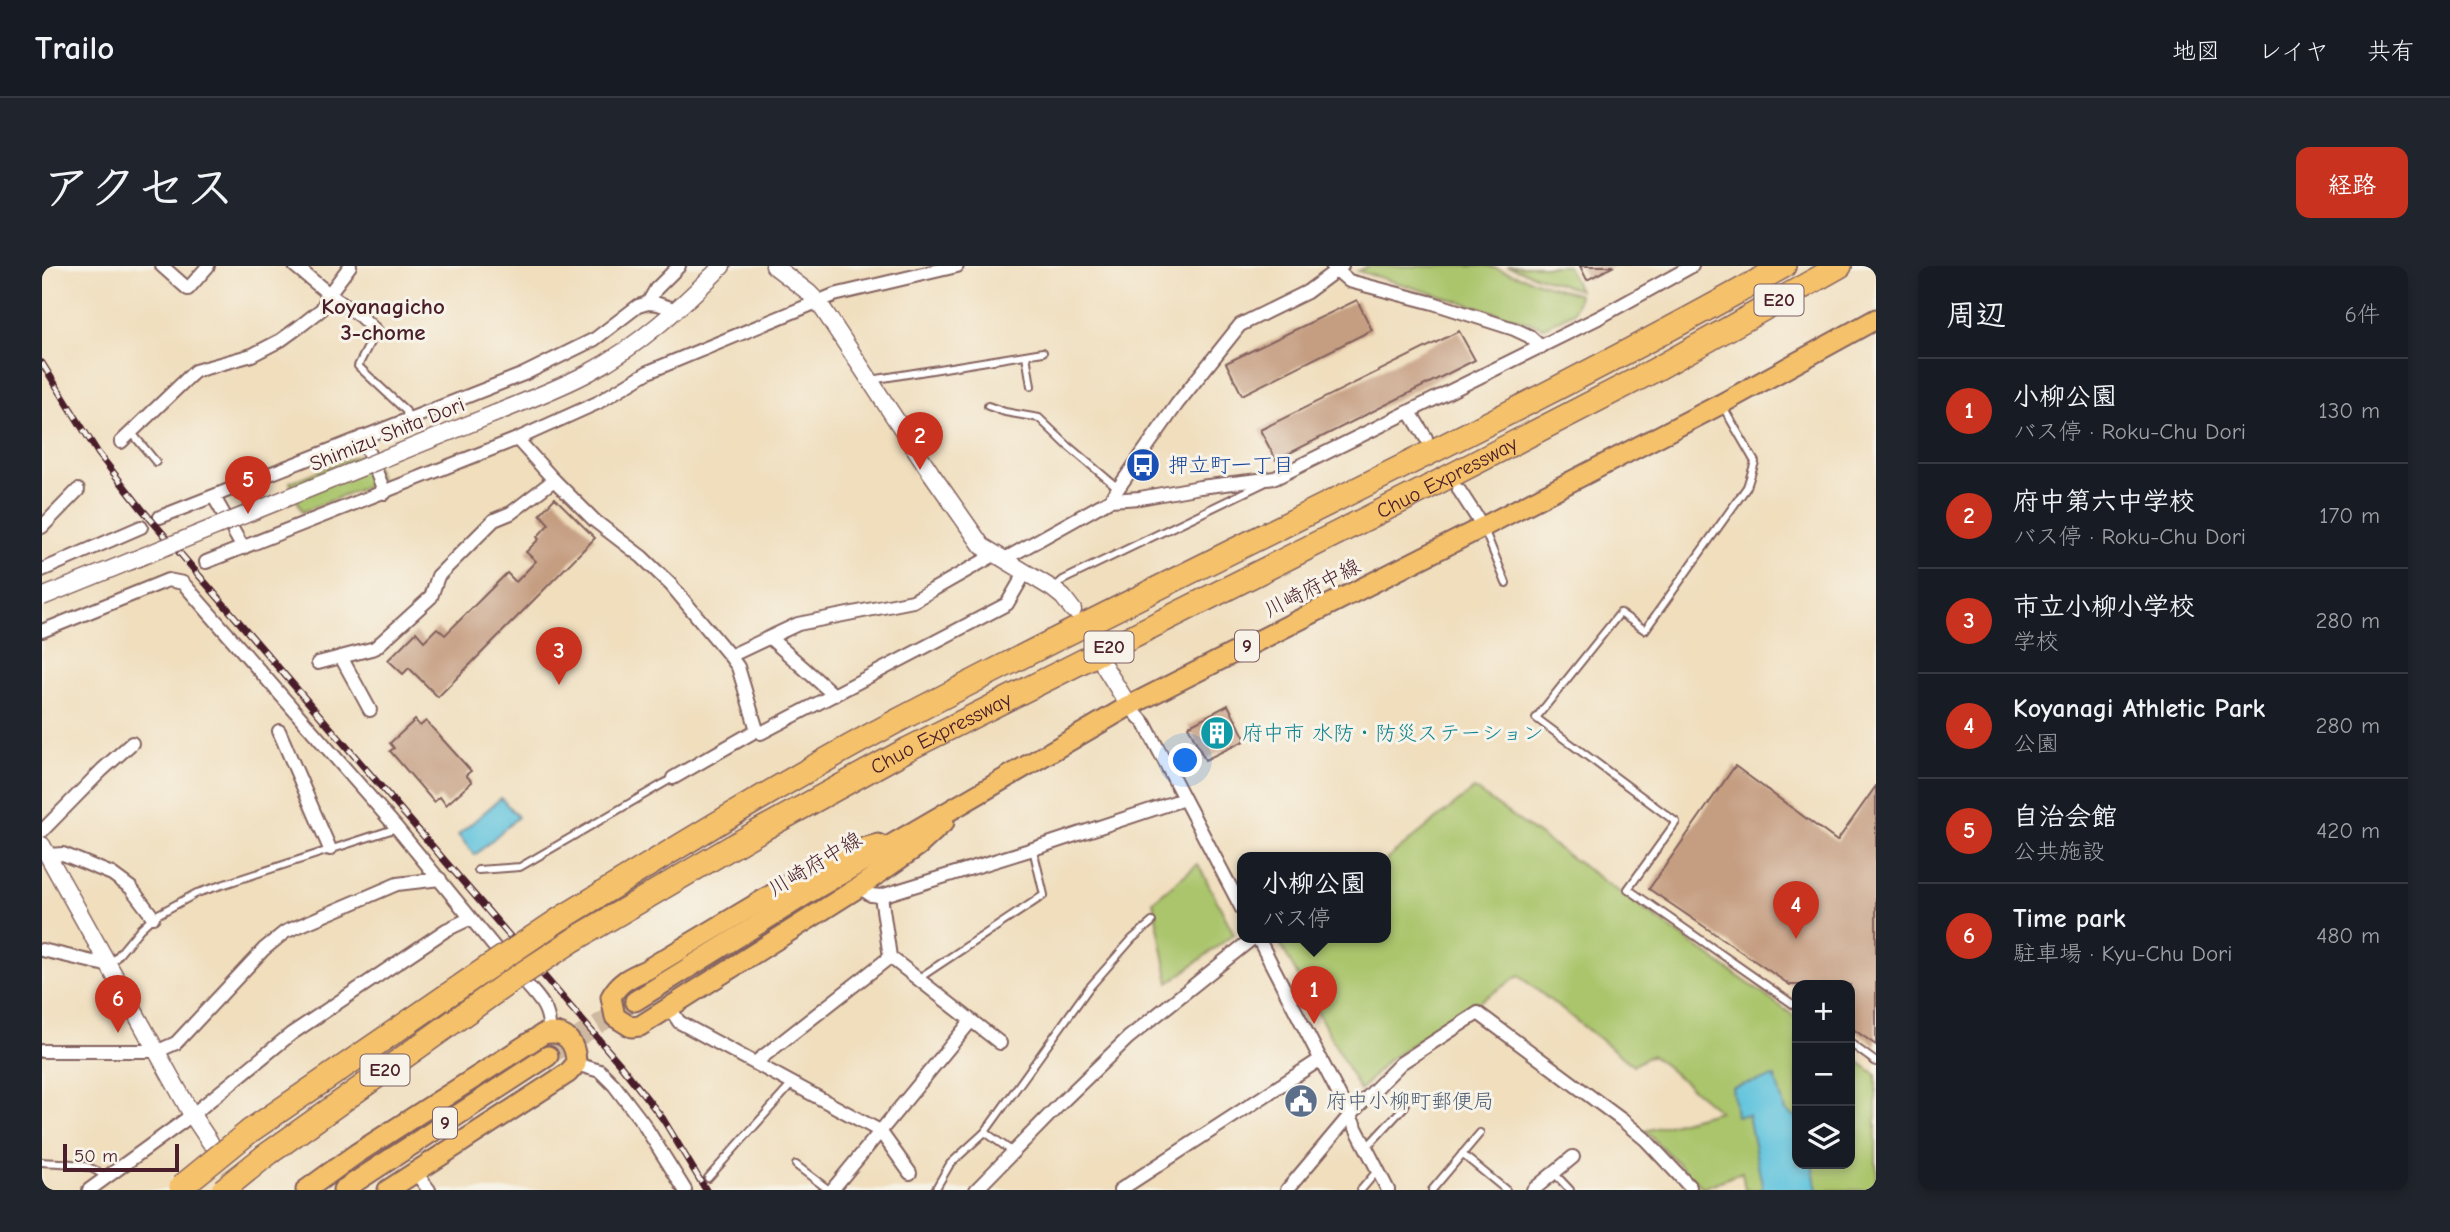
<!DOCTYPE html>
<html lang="ja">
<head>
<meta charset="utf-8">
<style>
  body { margin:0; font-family:"Comic Neue","Klee One",sans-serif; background:#20242c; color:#f1f3f6 }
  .controls { position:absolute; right:21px; bottom:21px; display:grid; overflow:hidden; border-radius:14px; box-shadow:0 4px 10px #0003 }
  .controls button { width:63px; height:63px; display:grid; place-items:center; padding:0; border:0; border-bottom:2px solid #363941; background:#171b24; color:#f1f3f6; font:35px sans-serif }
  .scale { position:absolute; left:21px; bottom:18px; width:116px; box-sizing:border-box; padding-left:7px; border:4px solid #4a1f2b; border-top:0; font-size:19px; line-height:24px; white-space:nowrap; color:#4a1f2b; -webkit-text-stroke:5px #f7f3e8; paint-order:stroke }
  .you { position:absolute; left:1144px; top:495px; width:24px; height:24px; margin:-18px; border:5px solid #fff; border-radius:50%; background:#1a73e8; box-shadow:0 0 0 10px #1a73e833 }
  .badge { display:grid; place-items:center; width:46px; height:46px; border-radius:50%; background:#c8321e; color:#fff; font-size:23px; font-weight:700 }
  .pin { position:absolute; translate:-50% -58px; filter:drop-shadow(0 2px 4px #0008) }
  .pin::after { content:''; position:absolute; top:37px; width:24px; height:21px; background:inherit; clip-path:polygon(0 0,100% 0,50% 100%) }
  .popup { position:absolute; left:1195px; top:586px; width:154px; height:91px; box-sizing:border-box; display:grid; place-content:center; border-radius:14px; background:#171b24; filter:drop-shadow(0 2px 5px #0005); font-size:23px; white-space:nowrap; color:#9ea1a6 }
  .popup b { font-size:26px; color:#f1f3f6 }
  .popup::after { content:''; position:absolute; left:50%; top:100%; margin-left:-14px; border:14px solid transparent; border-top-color:#171b24 }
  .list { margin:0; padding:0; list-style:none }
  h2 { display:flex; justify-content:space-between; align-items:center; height:91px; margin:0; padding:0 28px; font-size:30px }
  h2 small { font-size:23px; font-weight:400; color:#9ea1a6 }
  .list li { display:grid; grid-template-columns:46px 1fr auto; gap:21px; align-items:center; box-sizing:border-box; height:105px; padding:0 28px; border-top:2px solid #363941 }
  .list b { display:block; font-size:26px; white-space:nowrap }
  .list p { margin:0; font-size:23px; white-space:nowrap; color:#9ea1a6 }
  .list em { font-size:23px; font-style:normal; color:#9ea1a6 }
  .icon { flex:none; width:38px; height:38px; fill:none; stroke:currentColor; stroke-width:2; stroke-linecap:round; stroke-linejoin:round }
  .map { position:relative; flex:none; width:1834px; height:924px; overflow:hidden; border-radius:14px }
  header { display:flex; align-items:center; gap:42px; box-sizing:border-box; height:98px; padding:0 35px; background:#171b24; border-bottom:2px solid #363941 }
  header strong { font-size:33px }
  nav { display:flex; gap:38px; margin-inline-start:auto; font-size:24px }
  .intro { display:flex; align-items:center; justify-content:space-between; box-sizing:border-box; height:168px; padding:0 42px }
  h1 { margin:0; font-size:49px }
  .button { padding:18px 32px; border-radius:14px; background:#c8321e; color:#fff; font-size:24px; font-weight:700 }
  main { display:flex; gap:42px; padding:0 42px }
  aside { flex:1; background:#171b24; border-radius:14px; box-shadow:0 4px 10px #0003 }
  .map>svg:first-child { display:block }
  .green { fill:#aac56c; stroke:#7a724c; stroke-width:2 }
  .water { fill:#5fc3dd; stroke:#547184; stroke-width:2 }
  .building { fill:#c59d81 }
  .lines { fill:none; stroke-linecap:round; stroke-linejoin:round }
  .tertiary-tunnel { stroke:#cfb8a0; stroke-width:16; stroke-dasharray:16 8; stroke-linecap:butt }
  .primary-tunnel { stroke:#cfb8a0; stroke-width:19; stroke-dasharray:19 10; stroke-linecap:butt }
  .service-casing { stroke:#84625e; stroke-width:10 }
  .minor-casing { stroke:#84625e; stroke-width:16 }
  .tertiary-casing { stroke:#84625e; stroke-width:19 }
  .primary-casing { stroke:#84625e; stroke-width:23 }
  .motorway-casing { stroke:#84625e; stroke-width:26 }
  .service { stroke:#fff; stroke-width:6 }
  .minor { stroke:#fff; stroke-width:12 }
  .tertiary { stroke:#fff; stroke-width:16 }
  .primary { stroke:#f5c16b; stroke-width:19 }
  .motorway { stroke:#f5c16b; stroke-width:23 }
  .rail-casing { stroke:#4a1f2b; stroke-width:7 }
  .rail { stroke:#f7f3e8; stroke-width:4.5; stroke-dasharray:13; stroke-linecap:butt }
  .tertiary-bridge-casing { stroke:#84625e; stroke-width:19; stroke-linecap:butt }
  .motorway-bridge-casing { stroke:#84625e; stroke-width:26; stroke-linecap:butt }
  .tertiary-bridge { stroke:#fff; stroke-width:16 }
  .motorway-bridge { stroke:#f5c16b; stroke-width:23 }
  .labels { text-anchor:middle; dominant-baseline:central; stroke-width:6; stroke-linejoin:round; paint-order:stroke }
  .shield { fill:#f7f3e8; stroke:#7e5f64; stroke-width:2 }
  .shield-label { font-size:19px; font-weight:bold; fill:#4a1f2b }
  .street-label { font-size:21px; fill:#4a1f2b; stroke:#f7f3e8 }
  .transit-label { font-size:21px; fill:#164399; stroke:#f7f3e8; text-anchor:start }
  .culture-label { font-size:21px; fill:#0d838f; stroke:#f7f3e8; text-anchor:start }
  .service-label { font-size:21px; fill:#4e5e75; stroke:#f7f3e8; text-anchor:start }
  .neighbourhood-label { font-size:23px; font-weight:bold; fill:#4a1f2b; stroke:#f7f3e8 }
</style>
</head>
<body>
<header>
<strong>Trailo</strong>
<nav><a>地図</a><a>レイヤ</a><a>共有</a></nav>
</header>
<div class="intro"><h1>アクセス</h1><a class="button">経路</a></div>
<main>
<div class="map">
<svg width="1834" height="924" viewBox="0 0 1834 924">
  <rect width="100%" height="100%" fill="#f7f3e8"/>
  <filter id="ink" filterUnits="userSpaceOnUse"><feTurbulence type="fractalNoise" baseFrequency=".0143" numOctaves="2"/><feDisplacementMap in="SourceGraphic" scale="14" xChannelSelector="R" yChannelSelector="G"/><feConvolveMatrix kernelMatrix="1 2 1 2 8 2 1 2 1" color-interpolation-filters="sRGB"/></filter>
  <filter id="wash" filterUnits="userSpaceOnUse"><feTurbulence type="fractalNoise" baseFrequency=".00686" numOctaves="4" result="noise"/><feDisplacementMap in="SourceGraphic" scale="28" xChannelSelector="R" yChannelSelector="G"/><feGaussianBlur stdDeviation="1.57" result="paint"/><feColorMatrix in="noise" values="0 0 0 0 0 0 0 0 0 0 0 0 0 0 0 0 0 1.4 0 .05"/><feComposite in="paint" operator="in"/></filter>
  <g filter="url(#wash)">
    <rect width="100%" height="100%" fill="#f0debd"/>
    <!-- green -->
    <g class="green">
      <path d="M1326,0H1446L1537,29L1532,46L1502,61L1316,5Z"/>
      <path d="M1465,0H1525L1537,24Z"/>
      <path d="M327,185L339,215L260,246L248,216Z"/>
      <path d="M1432,523L1755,752V898H1808V790L1834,808V924H1703L1700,906L1661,922L1603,865L1677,845L1610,789L1591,799L1477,710L1346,794L1318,825L1239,679L1247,672H1344V594Z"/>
      <path d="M1156,598L1192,668L1127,717L1111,635Z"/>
    </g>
    <!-- water -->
    <g class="water">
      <path d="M459,532L476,551L433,589L416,569Z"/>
      <path d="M1733,811L1743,845L1755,852V898H1770L1775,924H1721L1706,849L1694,850L1690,821Z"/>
    </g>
    <g id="blocks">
      <!-- building -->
      <g class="building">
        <path d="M1538,0H1572L1545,14Z"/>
        <path d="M1315,34L1330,64L1200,129L1184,97Z"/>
        <path d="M1417,65L1433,94L1234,194L1218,164Z"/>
        <path d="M513,232L553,272L396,431L367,402L361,408L346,394L374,366L382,375L395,362L403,369L465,307L474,316L494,295L484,286L497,273L495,271L507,258L498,248Z"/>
        <path d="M1186,439L1204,474L1163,494L1146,460Z"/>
        <path d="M373,454L378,460L384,455L429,505L424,509L430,516L404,539L398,531L392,536L348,485L352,482L348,477Z"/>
        <path d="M1693,500L1795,575L1834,520V779L1808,761V719H1748L1607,623Z"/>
      </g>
    </g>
  </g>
  <g filter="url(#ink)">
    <use href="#blocks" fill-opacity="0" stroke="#84625e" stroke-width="2"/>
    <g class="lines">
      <!-- tertiary-tunnel -->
      <path class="tertiary-tunnel" d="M172,883L200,924"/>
      <!-- primary-tunnel -->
      <path class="primary-tunnel" d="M506,790L593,735"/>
      <!-- service casing -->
      <g class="service-casing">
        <g id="service">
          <path d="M334,65L316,100L364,145L366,162"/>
          <path d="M984,89L989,120"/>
          <path d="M829,114L1001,86"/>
          <path d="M1680,139L1713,196L1705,221L1603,364L1578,347L1494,452L1634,556L1586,623L1755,741"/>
          <path d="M946,140L963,146L997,152L1025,179L1076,222"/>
          <path d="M90,167L114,196"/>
          <path d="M1442,263L1464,317"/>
          <path d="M1013,321L1021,314L1222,217"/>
          <path d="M436,604L478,601L631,512"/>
          <path d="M69,698L98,663L111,651L155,627L355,562"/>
          <path d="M877,712L1002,629L991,583"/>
          <path d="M1808,777L1834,796"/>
          <path d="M943,866L971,886"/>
          <path d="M1325,881L1363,840"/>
          <path d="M1420,888L1464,924"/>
          <path d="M0,896C22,898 47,895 64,912"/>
          <path d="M754,899L787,924"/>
          <path d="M1512,907L1528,924"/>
          <path d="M666,912L750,818"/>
          <path d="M893,924L908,898L943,866L1046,723L1090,673L1110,656"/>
          <path d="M1319,924L1335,905"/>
          <path d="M1390,924L1438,867"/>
        </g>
      </g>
      <!-- minor casing -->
      <g class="minor-casing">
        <g id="minor">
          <path d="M120,0L146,23L166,0"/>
          <path d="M253,0L287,28L318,50L334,65"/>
          <path d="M1290,0L1307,15L1391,37L1472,63L1487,70L1499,81"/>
          <path d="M606,37L614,23L637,0"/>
          <path d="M1368,146L1384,172"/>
          <path d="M320,171L343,227"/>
          <path d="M475,173L555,137L606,106L792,29L915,0"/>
          <path d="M79,176L153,105L210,89L239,74L257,61L280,43L287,28L308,0"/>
          <path d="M1417,224L1441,261"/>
          <path d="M172,231L201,282"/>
          <path d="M1068,234L1098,232L1158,221L1233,212L1556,52L1650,0"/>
          <path d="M118,251L482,108L553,73L596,40L606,37L616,38L635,44"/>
          <path d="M0,261L36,224"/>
          <path d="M961,294L1068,234L1135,138L1198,59L1265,26L1300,0"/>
          <path d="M164,296L475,173L512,214L553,255L600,291L629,319L688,390"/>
          <path d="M0,304L99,261"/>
          <path d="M0,365L126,314L141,317L355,562L463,694"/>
          <path d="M728,372L792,429"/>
          <path d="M299,391L328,444"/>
          <path d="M276,397L333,382L389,331L396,310L452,254L469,247L512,214"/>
          <path d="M1087,440L1103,458L1200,643"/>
          <path d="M715,464L719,467L965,338L983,307"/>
          <path d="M237,465L288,583"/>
          <path d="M631,512L715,464L696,401L688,390L756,358L871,335L952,289"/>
          <path d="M0,565L60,504L90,477"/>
          <path d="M6,589L21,588L70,608L89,622L111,651"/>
          <path d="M817,621L829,629L839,630L991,583L1142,533"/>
          <path d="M839,630L848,691L958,777"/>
          <path d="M1216,672L1346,924"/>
          <path d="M0,684L68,700"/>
          <path d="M475,708C492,728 509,739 507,767"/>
          <path d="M628,742L637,756L838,865L868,907"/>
          <path d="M0,785H116L134,777L222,683L243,666L355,618L398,613"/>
          <path d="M714,796L848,691"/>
          <path d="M534,798L558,805L572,819L601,857L643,924"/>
          <path d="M374,907L387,924"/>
          <path d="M47,924L150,849L249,768L404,664L427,653"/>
          <path d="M790,924L929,755"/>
          <path d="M934,924L1022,834L1086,772L1211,672"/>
          <path d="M1078,924L1279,793"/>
          <path d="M1245,924L1308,849L1359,797L1436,747L1580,854L1603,873L1648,921"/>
          <path d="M1491,924L1531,891"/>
        </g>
      </g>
      <!-- tertiary casing -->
      <g class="tertiary-casing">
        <g id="tertiary">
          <path d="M732,0L766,26L777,37L889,207L940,280L1011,323L1021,331L1031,344"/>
          <path d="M452,148C483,135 516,123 546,107C597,80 639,41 680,0"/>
          <path d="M1062,400L1087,440"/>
          <path d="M0,579L150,849L168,876"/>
        </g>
      </g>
      <!-- primary casing -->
      <g class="primary-casing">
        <g id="primary">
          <path d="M836,578L796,589L604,704C588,711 577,716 569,731L573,751L589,761L598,760L817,621L876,580L902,556"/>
          <path d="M593,735L770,625L1087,440L1441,261L1679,138L1834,53"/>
          <path d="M264,924L314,888L501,768C524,763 534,777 534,798L526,807L346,924"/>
          <path d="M301,924L506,790"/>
        </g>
      </g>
      <!-- motorway casing -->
      <g class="motorway-casing">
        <g id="motorway">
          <path d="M518,653C630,585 740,516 855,455C1149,300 1453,163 1742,0"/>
          <path id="s1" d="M533,673L717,565L866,483L1377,226L1611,105L1798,0"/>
          <path d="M208,865L448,700"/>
          <path d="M223,890L463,719"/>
        </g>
      </g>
      <!-- service -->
      <use href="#service" class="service"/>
      <!-- minor -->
      <use href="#minor" class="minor"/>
      <!-- tertiary -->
      <use href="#tertiary" class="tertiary"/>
      <!-- primary -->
      <use href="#primary" class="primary"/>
      <!-- motorway -->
      <use href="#motorway" class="motorway"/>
      <!-- rail casing -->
      <g class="rail-casing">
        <path id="rail" d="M0,97L56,187L99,242L577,797L621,853L664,924"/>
      </g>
      <!-- rail -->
      <use href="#rail" class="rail"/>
      <!-- tertiary-bridge casing -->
      <g class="tertiary-bridge-casing">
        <path id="tertiary-bridge" d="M0,331L452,148"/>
      </g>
      <!-- motorway-bridge casing -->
      <g class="motorway-bridge-casing">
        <g id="motorway-bridge">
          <path d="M448,700L518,653"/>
          <path d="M463,719L533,673"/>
          <path d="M139,921L208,865"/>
          <path d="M181,924L223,890"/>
        </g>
      </g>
      <!-- tertiary-bridge -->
      <use href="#tertiary-bridge" class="tertiary-bridge"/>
      <!-- motorway-bridge -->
      <use href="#motorway-bridge" class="motorway-bridge"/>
    </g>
  </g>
  <!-- icons -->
  <defs>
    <g id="bus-disc" transform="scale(1.75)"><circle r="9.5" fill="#1a4fb4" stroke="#f7f3e8"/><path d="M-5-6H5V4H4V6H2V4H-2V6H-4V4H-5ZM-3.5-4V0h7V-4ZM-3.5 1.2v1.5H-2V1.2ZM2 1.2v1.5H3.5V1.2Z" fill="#fff"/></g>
    <g id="building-disc" transform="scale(1.75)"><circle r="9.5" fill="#0f9aa8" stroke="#f7f3e8"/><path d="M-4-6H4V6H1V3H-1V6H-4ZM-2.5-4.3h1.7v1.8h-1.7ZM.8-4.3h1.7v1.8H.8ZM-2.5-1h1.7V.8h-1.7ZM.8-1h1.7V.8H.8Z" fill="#fff"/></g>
    <g id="civic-disc" transform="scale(1.75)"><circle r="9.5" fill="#5c6f8a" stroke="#f7f3e8"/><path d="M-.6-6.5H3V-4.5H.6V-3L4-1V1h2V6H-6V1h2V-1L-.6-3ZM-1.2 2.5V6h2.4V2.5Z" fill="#fff"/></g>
  </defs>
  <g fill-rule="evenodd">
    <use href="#bus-disc" x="1101" y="199"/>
    <use href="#building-disc" x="1175" y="467"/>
    <use href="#civic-disc" x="1259" y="835"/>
  </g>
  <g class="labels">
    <!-- shield labels -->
    <g class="shield">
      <rect x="1712.5" y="18.5" width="49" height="31" rx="5"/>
      <rect x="1193" y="364.5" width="24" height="31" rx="5"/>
      <rect x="1042.5" y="365.5" width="49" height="31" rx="5"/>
      <rect x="318.5" y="788.5" width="49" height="31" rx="5"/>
      <rect x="391" y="841.5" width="24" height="31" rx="5"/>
    </g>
    <g class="shield-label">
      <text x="1737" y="34">E20</text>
      <text x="1205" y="380">9</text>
      <text x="1067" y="381">E20</text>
      <text x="343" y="804">E20</text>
      <text x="403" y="857">9</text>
    </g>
    <!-- street labels -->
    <g class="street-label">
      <text transform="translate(345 168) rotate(-22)">Shimizu Shita Dori</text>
      <text stroke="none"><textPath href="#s1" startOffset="987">Chuo Expressway</textPath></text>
      <text transform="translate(1270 322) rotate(-27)">川崎府中線</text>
      <text stroke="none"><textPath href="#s1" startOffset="420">Chuo Expressway</textPath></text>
      <text transform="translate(773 598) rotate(-31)">川崎府中線</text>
    </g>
    <!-- transit labels -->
    <g class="transit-label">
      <text x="1126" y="199">押立町一丁目</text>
    </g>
    <!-- culture labels -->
    <g class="culture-label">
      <text x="1200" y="467">府中市 水防・防災ステーション</text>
    </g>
    <!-- service labels -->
    <g class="service-label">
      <text x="1284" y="835">府中小柳町郵便局</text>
    </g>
    <!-- neighbourhood labels -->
    <g class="neighbourhood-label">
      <text x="341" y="40">Koyanagicho<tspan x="341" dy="26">3-chome</tspan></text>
    </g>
  </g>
</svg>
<div class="controls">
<button>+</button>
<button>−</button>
<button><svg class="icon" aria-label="layers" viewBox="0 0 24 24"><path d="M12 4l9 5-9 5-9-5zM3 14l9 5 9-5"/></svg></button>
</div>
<div class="scale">50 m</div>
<div class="you"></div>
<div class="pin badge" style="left:1272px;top:758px">1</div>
<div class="popup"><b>小柳公園</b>バス停</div>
<div class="pin badge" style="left:878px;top:204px">2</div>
<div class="pin badge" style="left:517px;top:419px">3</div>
<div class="pin badge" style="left:1754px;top:673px">4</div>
<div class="pin badge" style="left:206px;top:248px">5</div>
<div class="pin badge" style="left:76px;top:767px">6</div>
</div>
<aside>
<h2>周辺<small>6件</small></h2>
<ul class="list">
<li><span class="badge">1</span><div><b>小柳公園</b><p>バス停 · Roku-Chu Dori</p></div><em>130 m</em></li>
<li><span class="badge">2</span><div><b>府中第六中学校</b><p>バス停 · Roku-Chu Dori</p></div><em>170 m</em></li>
<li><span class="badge">3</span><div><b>市立小柳小学校</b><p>学校</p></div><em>280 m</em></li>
<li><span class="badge">4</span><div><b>Koyanagi Athletic Park</b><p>公園</p></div><em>280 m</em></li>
<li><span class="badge">5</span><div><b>自治会館</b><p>公共施設</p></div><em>420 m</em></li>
<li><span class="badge">6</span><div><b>Time park</b><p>駐車場 · Kyu-Chu Dori</p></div><em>480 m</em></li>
</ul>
</aside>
</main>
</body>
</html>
